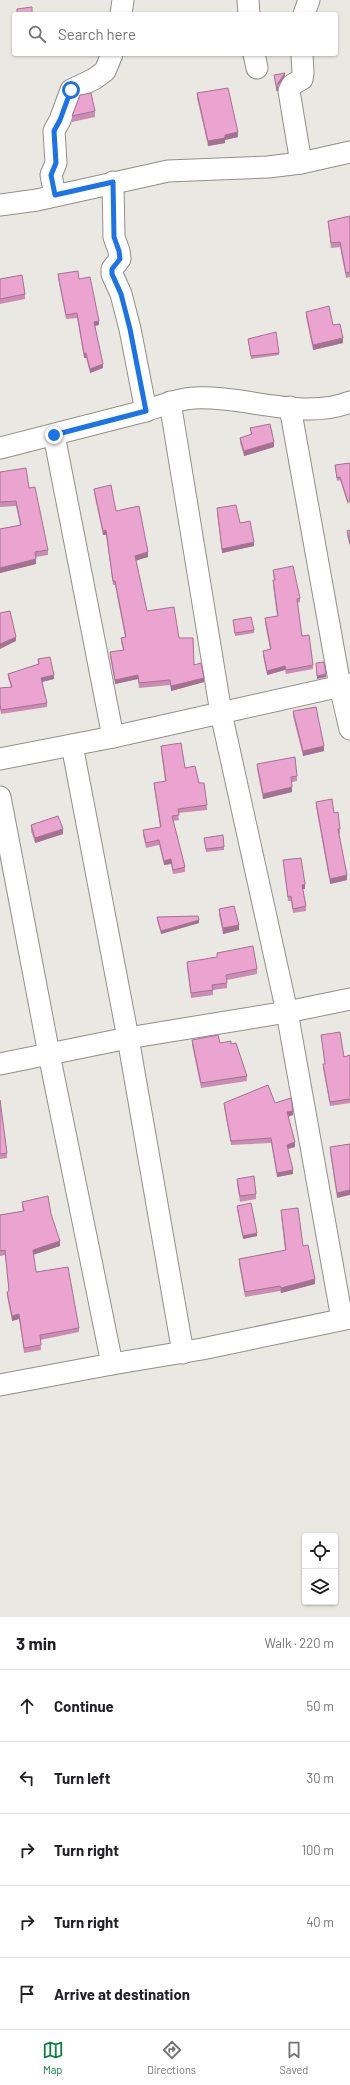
<!DOCTYPE html>
<html lang="en">
<head>
<meta charset="utf-8">
<style>
  body { margin:0; font-family:Barlow,sans-serif; background:#f2f2f2; color:#202124 }
  .controls { position:absolute; right:12px; bottom:12px; display:grid; overflow:hidden; border-radius:4px; box-shadow:0 1px 3px #0004 }
  .controls button { width:36px; height:36px; display:grid; place-items:center; padding:0; border:0; border-bottom:1px solid #e0e0e0; background:#fff; color:#202124; font:20px sans-serif }
  .stop { position:absolute; width:12px; height:12px; margin:-9px; border:3px solid #1a73e8; border-radius:50%; background:#fff }
  .stop.end { background:#1a73e8; border-color:#fff; box-shadow:0 1px 4px #0008 }
  .list { margin:0; padding:0; list-style:none }
  h2 { display:flex; justify-content:space-between; align-items:center; height:52px; margin:0; padding:0 16px; font-size:17px }
  h2 small { font-size:13px; font-weight:400; color:#757577 }
  .list li { display:grid; grid-template-columns:26px 1fr auto; gap:12px; align-items:center; box-sizing:border-box; height:72px; padding:0 16px; border-top:1px solid #e0e0e0 }
  .list b { display:block; font-size:15px; white-space:nowrap }
  .list em { font-size:13px; font-style:normal; color:#757577 }
  .icon { flex:none; width:22px; height:22px; fill:none; stroke:currentColor; stroke-width:2; stroke-linecap:round; stroke-linejoin:round }
  .map { position:relative; flex:none; width:350px; height:1617px; overflow:hidden }
  .search { position:absolute; background:#fff; box-shadow:0 1px 3px #0004; left:12px; right:12px; top:12px; height:44px; display:flex; align-items:center; gap:10px; box-sizing:border-box; padding:0 14px; border-radius:4px; color:#757577; font-size:15px }
  .sheet { height:412px; background:#fff }
  nav { display:flex; justify-content:space-around; align-items:center; box-sizing:border-box; height:56px; border-top:1px solid #e0e0e0; background:#fff; font-size:11px; color:#757577 }
  nav a { display:grid; justify-items:center; gap:2px }
  nav .on { color:#0b8043 }
  .map>svg:first-child { display:block }
  .lines { fill:none; stroke-linecap:round; stroke-linejoin:round }
  .minor-casing { stroke:#918f89; stroke-width:23 }
  .minor { stroke:#fff; stroke-width:21 }
  .wall { fill:#ca8cb2 }
  .shaded-wall { fill:#a47291 }
  .building { fill:#eba3cf; stroke:#a47291 }
  .route { stroke:#1a73e8; stroke-width:5 }
</style>
</head>
<body>
<div class="map">
<svg width="350" height="1617" viewBox="0 0 350 1617">
  <rect width="100%" height="100%" fill="#eae8e2"/>
  <g class="lines">
    <!-- minor casing -->
    <g class="minor-casing">
      <g id="minor">
        <path d="M248,0L249,14"/>
        <path d="M121,14L123,0"/>
        <path d="M304,14L309,0"/>
        <path d="M254,54L257,68"/>
        <path d="M301,163L289,91L292,85L302,79L303,73L302,54"/>
        <path d="M113,182L114,237L119,251L120,259L112,269V274L121,294L130,329L146,411"/>
        <path d="M55,195L51,175L56,163L54,131L60,120L71,90L94,79L105,71L112,54"/>
        <path d="M0,205L37,200L168,171L268,167L301,163L350,152"/>
        <path d="M170,402L221,713L287,1012L342,1319"/>
        <path d="M290,407L340,686L350,729"/>
        <path d="M54,435L113,737"/>
        <path d="M0,448C47,436 94,424 141,412C159,407 175,399 194,398C244,395 302,421 350,402"/>
        <path d="M72,745L128,1038L183,1353"/>
        <path d="M0,759L113,737L350,684"/>
        <path d="M0,797L49,1054L112,1364"/>
        <path d="M0,1064L128,1038L287,1012L350,999"/>
        <path d="M0,1385L112,1364L202,1349L350,1318"/>
      </g>
    </g>
    <!-- minor -->
    <use href="#minor" class="minor"/>
  </g>
  <!-- wall -->
  <g class="wall">
    <path d="M197,93L238,137L225,140V143L208,146L197,98Z"/>
    <path d="M95,111V117L72,122V116Z"/>
    <path d="M350,216V277L346,278L340,247L331,248L328,221Z"/>
    <path d="M58,274L79,279L99,325L95,326L103,368L90,373L86,358H84L77,318L66,319L58,278Z"/>
    <path d="M0,279L25,294V299L0,304Z"/>
    <path d="M306,312L333,325L343,343L313,350L306,317Z"/>
    <path d="M248,339L279,353V355L251,359Z"/>
    <path d="M250,428L274,447L244,456L240,443V438L251,435Z"/>
    <path d="M350,463L348,505L340,480L337,481L335,465Z"/>
    <path d="M0,472L29,488L48,550V555L36,557V564L0,573V529L20,525L16,506L0,507Z"/>
    <path d="M94,489L116,511L148,557L136,560L147,611L179,638L204,682L171,691L170,685L139,688L138,679L115,684L110,657V652L123,650L121,642V638L125,637L115,585H113L106,535H103L94,493Z"/>
    <path d="M217,508L240,523L254,546L222,553L217,512Z"/>
    <path d="M350,530V547L347,535V531Z"/>
    <path d="M273,570L300,598V602L297,603L302,636L313,665V669L286,674L285,670L267,675L263,656V651L270,649L265,623V618L277,616L273,585V580H274L273,574Z"/>
    <path d="M233,620L254,630V633L235,636Z"/>
    <path d="M38,659L54,679L42,682L47,703V707L1,714L0,708V688L11,687L8,678V674L38,664Z"/>
    <path d="M293,711L324,751L303,756L293,716Z"/>
    <path d="M161,746L185,768L199,783L207,805V810L178,813L179,820L173,821L185,867V872L173,874L171,864L164,865L159,845L146,848L143,835V830L160,827L154,787V783L165,781L161,751Z"/>
    <path d="M257,764L297,776V781L292,782V792L263,799L257,769Z"/>
    <path d="M316,802L334,813L340,829V834H339L347,880L330,884L316,807Z"/>
    <path d="M31,825L63,834L35,843L31,831Z"/>
    <path d="M204,838L224,847V850L206,852Z"/>
    <path d="M283,860L305,889H303L306,906V911L293,913L291,901H288Z"/>
    <path d="M219,909L239,930L223,934L219,915Z"/>
    <path d="M157,917L199,923L161,934L157,920Z"/>
    <path d="M187,962L257,969V974L227,980V988L213,990V995L191,998L187,967Z"/>
    <path d="M321,1035L344,1057L350,1055V1103L330,1106L323,1068V1064H325Z"/>
    <path d="M192,1040L231,1044L247,1076V1081L201,1088L192,1045Z"/>
    <path d="M0,1100L7,1153V1158L0,1159Z"/>
    <path d="M224,1103H275L293,1115L288,1117L295,1147L288,1149L293,1174L277,1177L271,1143L231,1145L224,1107Z"/>
    <path d="M350,1144L337,1198L330,1152V1147Z"/>
    <path d="M237,1179L256,1194V1199L240,1202L237,1184Z"/>
    <path d="M22,1202L51,1214L60,1246L33,1254L36,1272L79,1328V1332L40,1340L41,1350L24,1353L19,1319L12,1321L7,1296V1292L9,1291L5,1255L0,1256V1215L23,1211L22,1207Z"/>
    <path d="M237,1206L257,1236L243,1239L237,1209Z"/>
    <path d="M281,1210L303,1246L315,1284L281,1293L280,1291L245,1297L239,1264V1259L285,1250L281,1215Z"/>
  </g>
  <!-- shaded-wall -->
  <g class="shaded-wall">
    <path d="M285,73V76L278,86L277,94L278,83Z"/>
    <path d="M238,132V137L225,140V143L208,146V141L225,135Z"/>
    <path d="M99,321V325L94,326V322Z"/>
    <path d="M343,338V343L313,350V345Z"/>
    <path d="M86,353V358H84V354Z"/>
    <path d="M103,364V368L90,373V369Z"/>
    <path d="M274,442V447L244,456V451Z"/>
    <path d="M106,530V535H103V531Z"/>
    <path d="M254,542V546L222,553V549Z"/>
    <path d="M148,552V557L135,561V556Z"/>
    <path d="M36,559V564L0,573V568Z"/>
    <path d="M16,637V641L0,649V644Z"/>
    <path d="M285,666V670L267,675V671Z"/>
    <path d="M326,674V677L317,679V676Z"/>
    <path d="M54,675V679L41,682V678Z"/>
    <path d="M138,675V679L115,684V680Z"/>
    <path d="M204,678V682L171,691V686Z"/>
    <path d="M324,746V751L303,756V751Z"/>
    <path d="M292,787V792L263,799V794Z"/>
    <path d="M63,829V834L35,843V838Z"/>
    <path d="M171,859V864L164,865V861Z"/>
    <path d="M347,875V880L330,884V879Z"/>
    <path d="M305,884V889H302V885Z"/>
    <path d="M199,920V923L161,934V931Z"/>
    <path d="M239,925V930L223,934V928Z"/>
    <path d="M293,1111V1115L287,1117V1112Z"/>
    <path d="M295,1142V1147L287,1149V1145Z"/>
    <path d="M293,1170V1174L277,1177V1173Z"/>
    <path d="M350,1190V1195L337,1198V1193Z"/>
    <path d="M257,1233V1236L243,1239V1236Z"/>
    <path d="M60,1241V1246L33,1255V1250Z"/>
    <path d="M315,1279V1284L281,1293V1288Z"/>
    <path d="M19,1314V1319L12,1321V1316Z"/>
  </g>
  <!-- building -->
  <g class="building">
    <path d="M32,7V14H17V9Z"/>
    <path d="M285,73L278,83L277,91L274,75Z"/>
    <path d="M228,88L238,132L225,135V138L208,141L197,93Z"/>
    <path d="M91,93L95,111L72,116L80,95Z"/>
    <path d="M350,216V272L346,273L340,242L331,243L328,221Z"/>
    <path d="M78,271L79,279L90,277L99,321L94,322L103,364L90,369L86,353L84,354L77,313L66,315L58,274Z"/>
    <path d="M22,275L25,294L0,299V279Z"/>
    <path d="M329,306L333,325L340,324L343,338L313,345L306,312Z"/>
    <path d="M276,332L279,353L251,356L248,339Z"/>
    <path d="M270,424L274,442L244,451L240,438L252,434L250,428Z"/>
    <path d="M350,463V502H348L340,477L337,478L335,465Z"/>
    <path d="M26,468L29,488L35,487L48,550L35,552L36,559L0,568V529L21,525L16,501L0,502V472Z"/>
    <path d="M111,485L116,511L139,506L148,552L135,556L147,611L174,607L179,638H193L194,665L201,663L204,678L171,686L170,680L139,683L138,675L115,680L110,652L124,650L121,638L126,637L115,581H113L106,530L103,531L94,489Z"/>
    <path d="M236,505L240,523L250,521L254,542L222,549L217,508Z"/>
    <path d="M350,530V543L347,531Z"/>
    <path d="M293,566L300,598L297,599L302,636L309,635L313,665L286,670L285,666L267,671L263,651L271,649L265,618L278,616L273,580H275L273,570Z"/>
    <path d="M10,611L16,637L0,644V613Z"/>
    <path d="M251,617L254,630L235,633L233,620Z"/>
    <path d="M50,657L54,675L41,678L47,703L1,710L0,704V688L12,687L8,674L39,664L38,659Z"/>
    <path d="M324,662L326,674L317,676L316,663Z"/>
    <path d="M316,707L324,746L303,751L293,711Z"/>
    <path d="M181,743L185,768L195,766L199,783H204L207,805L178,809L179,815L172,816L185,867L173,870L171,859L164,861L159,840L146,843L143,830L161,827L154,783L166,781L161,746Z"/>
    <path d="M295,757L297,776L291,777L292,787L263,794L257,764Z"/>
    <path d="M332,799L334,813L338,812L340,829H338L347,875L330,879L316,802Z"/>
    <path d="M58,816L63,829L35,838L31,825Z"/>
    <path d="M223,835L224,847L206,849L204,838Z"/>
    <path d="M301,858L305,884L302,885L306,906L293,909L291,896L288,897L283,860Z"/>
    <path d="M234,906L239,925L223,928L219,909Z"/>
    <path d="M198,916L199,920L161,931L157,917Z"/>
    <path d="M253,946L257,969L226,975L227,983L212,985L213,990L191,993L187,962L217,957V953Z"/>
    <path d="M340,1032L344,1057L350,1055V1099L330,1102L323,1064H325L321,1035Z"/>
    <path d="M218,1035L220,1043L231,1041V1044L236,1043L247,1076L201,1083L192,1040Z"/>
    <path d="M268,1085L275,1103L291,1098L293,1111L287,1112L295,1142L287,1145L293,1170L277,1173L271,1138L231,1141L224,1103Z"/>
    <path d="M0,1100L7,1153L0,1154Z"/>
    <path d="M350,1144V1190L337,1193L330,1147Z"/>
    <path d="M254,1176L256,1194L240,1196L237,1179Z"/>
    <path d="M48,1196L51,1214L60,1241L33,1250L36,1272L68,1267L79,1328L40,1335L41,1345L24,1348L19,1314L12,1316L7,1292L9,1291L5,1250L0,1251V1215L24,1211L22,1202Z"/>
    <path d="M251,1203L257,1233L243,1236L237,1206Z"/>
    <path d="M298,1208L303,1246L308,1245L315,1279L281,1288L280,1286L245,1292L239,1259L286,1250L281,1210Z"/>
  </g>
  <g class="lines">
    <!-- route -->
    <path class="route" d="M54,435L146,411L130,329L121,294L112,274V269L120,259L119,251L114,237L113,182L55,195L51,175L56,163L54,131L60,120L71,90"/>
  </g>
</svg>
<div class="controls">
<button><svg class="icon" aria-label="locate" viewBox="0 0 24 24"><circle cx="12" cy="12" r="6"/><path d="M12 2v4M12 18v4M2 12h4M18 12h4"/></svg></button>
<button><svg class="icon" aria-label="layers" viewBox="0 0 24 24"><path d="M12 4l9 5-9 5-9-5zM3 14l9 5 9-5"/></svg></button>
</div>
<div class="stop" style="left:71px;top:90px"></div>
<div class="stop end" style="left:54px;top:435px"></div>
<div class="search"><svg class="icon" aria-label="search" viewBox="0 0 24 24"><circle cx="10" cy="10" r="6"/><path d="M15 15l6 6"/></svg>Search here</div>
</div>
<section class="sheet">
<h2>3 min<small>Walk · 220 m</small></h2>
<ul class="list">
<li><svg class="icon" aria-label="ahead" viewBox="0 0 24 24"><path d="M12 20V5M6 11l6-6 6 6"/></svg><div><b>Continue</b></div><em>50 m</em></li>
<li><svg class="icon" aria-label="left" viewBox="0 0 24 24"><path d="M17 20v-9H6M10 6l-5 5 5 5"/></svg><div><b>Turn left</b></div><em>30 m</em></li>
<li><svg class="icon" aria-label="right" viewBox="0 0 24 24"><path d="M7 20v-9h11M14 6l5 5-5 5"/></svg><div><b>Turn right</b></div><em>100 m</em></li>
<li><svg class="icon" aria-label="right" viewBox="0 0 24 24"><path d="M7 20v-9h11M14 6l5 5-5 5"/></svg><div><b>Turn right</b></div><em>40 m</em></li>
<li><svg class="icon" aria-label="arrive" viewBox="0 0 24 24"><path d="M6 21V4h12l-3 4 3 4H6"/></svg><div><b>Arrive at destination</b></div></li>
</ul>
</section>
<nav>
<a class="on"><svg class="icon" aria-label="map" viewBox="0 0 24 24"><path d="M3 6l6-2 6 2 6-2v14l-6 2-6-2-6 2zM9 4v14M15 6v14"/></svg>Map</a>
<a><svg class="icon" aria-label="directions" viewBox="0 0 24 24"><path d="M12 3l9 9-9 9-9-9zM9 14v-3h6M13 9l2 2-2 2"/></svg>Directions</a>
<a><svg class="icon" aria-label="saved" viewBox="0 0 24 24"><path d="M7 4h10v16l-5-4-5 4z"/></svg>Saved</a>
</nav>
</body>
</html>
